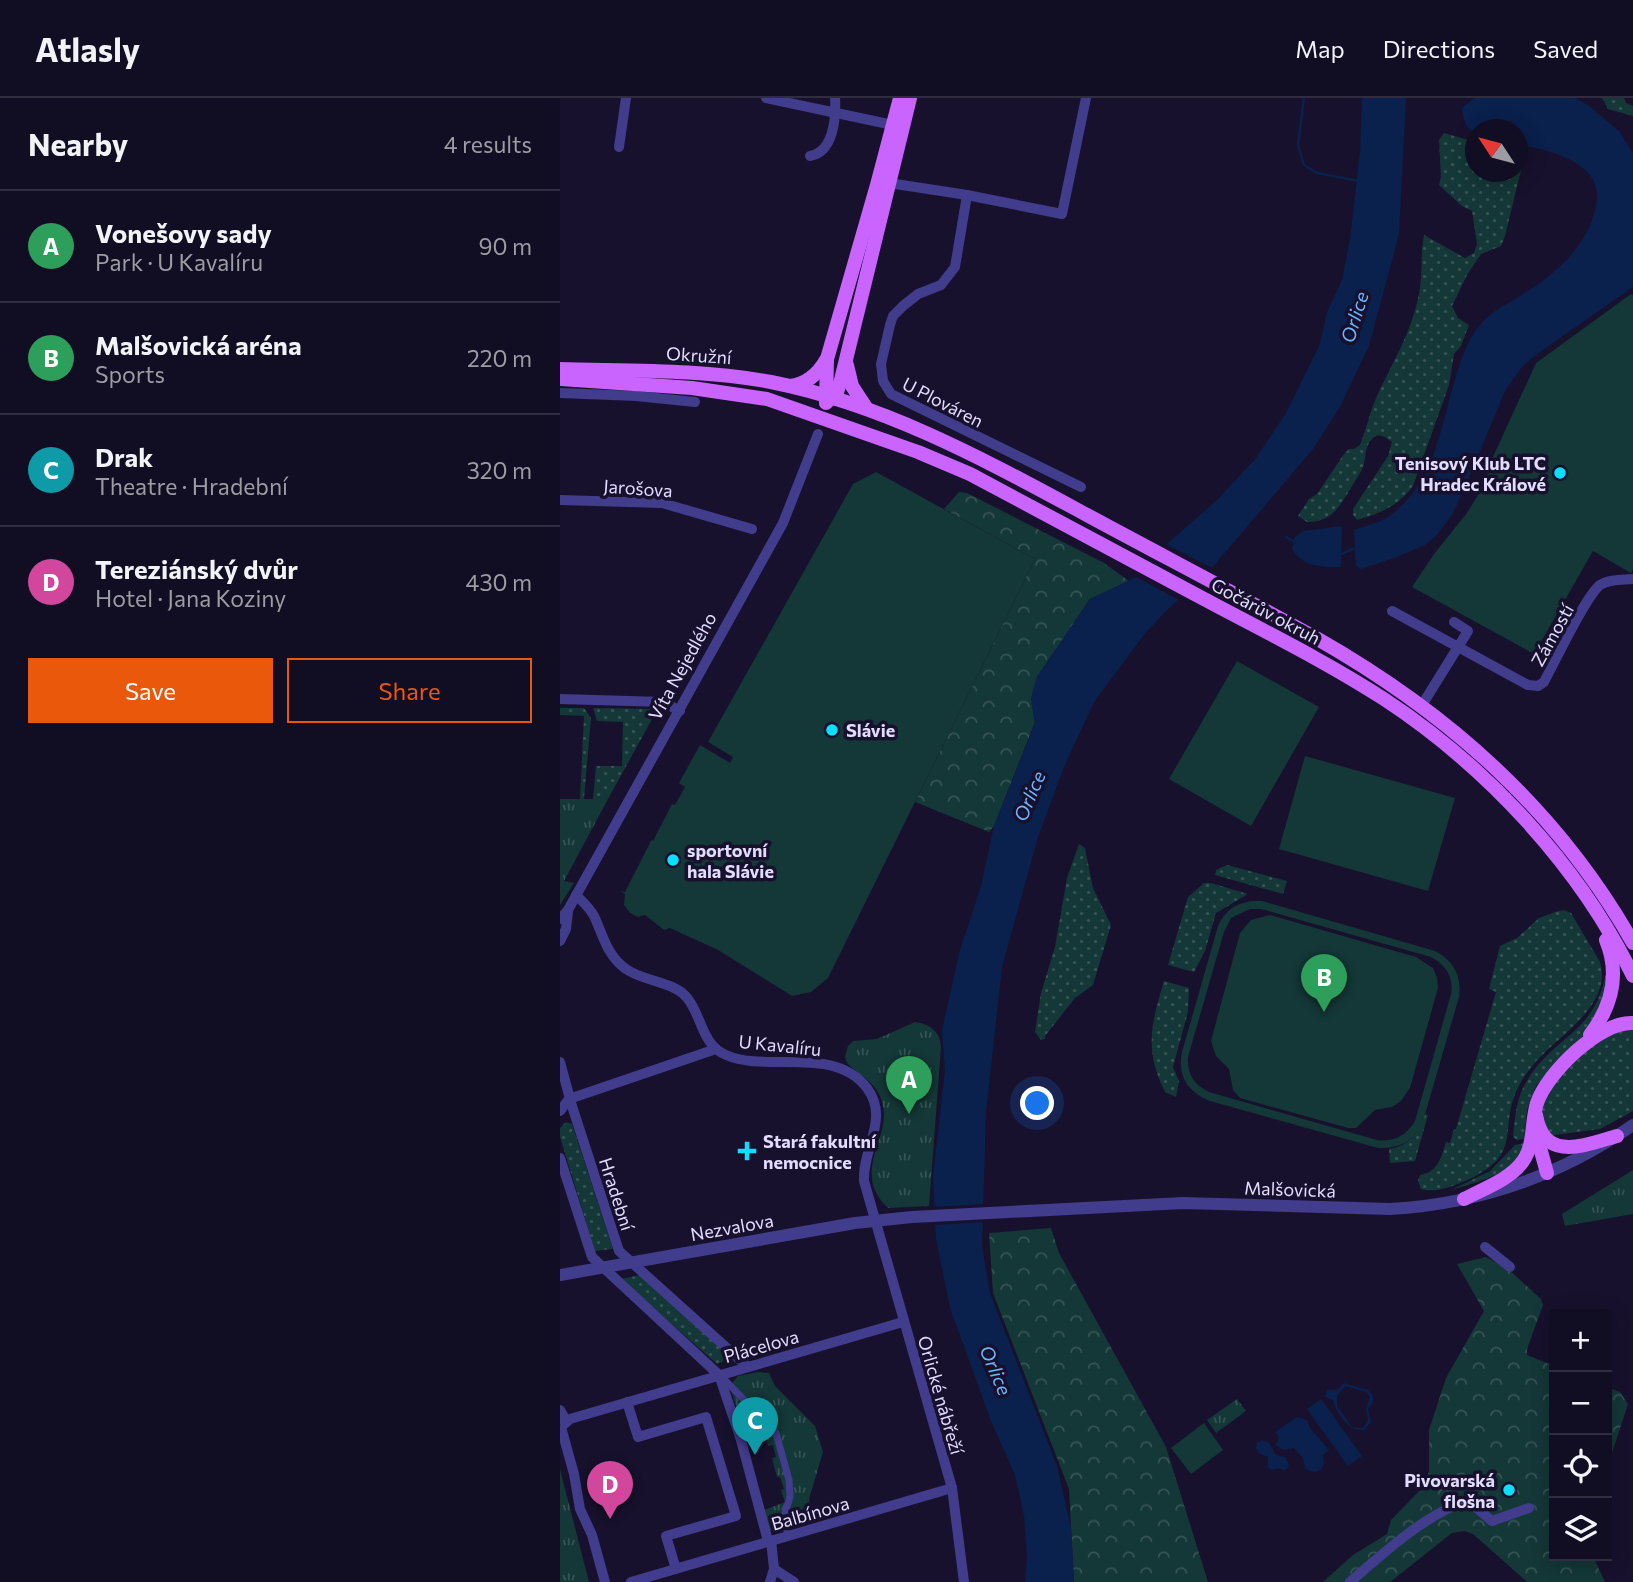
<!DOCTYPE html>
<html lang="en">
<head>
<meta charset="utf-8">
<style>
  body { margin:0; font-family:Commissioner,sans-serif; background:#1a162a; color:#f1f3f6 }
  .controls { position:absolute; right:21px; bottom:21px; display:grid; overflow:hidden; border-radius:0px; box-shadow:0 4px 18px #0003 }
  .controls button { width:63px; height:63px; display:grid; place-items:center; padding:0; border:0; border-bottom:2px solid #302d40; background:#110d22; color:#f1f3f6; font:35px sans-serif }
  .compass { position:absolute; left:905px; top:21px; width:63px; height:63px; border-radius:50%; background:#110d22; box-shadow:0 4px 18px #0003; rotate:306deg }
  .you { position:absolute; left:478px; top:1006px; width:24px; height:24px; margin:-18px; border:5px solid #fff; border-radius:50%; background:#1a73e8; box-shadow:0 0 0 10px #1a73e833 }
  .badge { display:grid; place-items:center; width:46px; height:46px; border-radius:50%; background:#ea580c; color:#fff; font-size:23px; font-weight:700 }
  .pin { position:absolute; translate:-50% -58px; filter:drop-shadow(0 2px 4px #0008) }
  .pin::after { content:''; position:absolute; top:37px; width:24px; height:21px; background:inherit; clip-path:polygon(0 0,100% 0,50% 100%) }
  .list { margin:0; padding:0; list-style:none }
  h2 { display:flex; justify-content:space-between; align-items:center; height:91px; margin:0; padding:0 28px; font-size:30px }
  h2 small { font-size:23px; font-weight:400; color:#9c9ca5 }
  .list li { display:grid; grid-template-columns:46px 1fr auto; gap:21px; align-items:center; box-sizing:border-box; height:112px; padding:0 28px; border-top:2px solid #302d40 }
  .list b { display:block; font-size:26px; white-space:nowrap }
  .list p { margin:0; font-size:23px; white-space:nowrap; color:#9c9ca5 }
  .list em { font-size:23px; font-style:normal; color:#9c9ca5 }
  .actions { display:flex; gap:14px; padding:21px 28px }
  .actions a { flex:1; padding:16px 0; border:2px solid #ea580c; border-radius:0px; text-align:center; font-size:24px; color:#ea580c }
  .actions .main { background:#ea580c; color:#fff }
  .icon { flex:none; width:38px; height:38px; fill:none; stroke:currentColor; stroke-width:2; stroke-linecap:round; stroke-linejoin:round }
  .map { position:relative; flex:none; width:1073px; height:1484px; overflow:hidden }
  header { display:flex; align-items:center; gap:42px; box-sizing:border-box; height:98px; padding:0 35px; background:#110d22; border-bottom:2px solid #302d40 }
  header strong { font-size:33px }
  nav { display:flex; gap:38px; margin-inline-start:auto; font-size:24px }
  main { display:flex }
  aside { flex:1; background:#110d22 }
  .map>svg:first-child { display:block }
  .grass { fill:url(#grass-dots) }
  .forest { fill:url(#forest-crowns) }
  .park { fill:url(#park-tufts) }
  .pitch { fill:#143737; fill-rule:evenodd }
  .water { fill:#0a204d; fill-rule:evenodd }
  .pier { fill:#17112d }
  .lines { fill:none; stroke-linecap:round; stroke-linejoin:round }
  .stream { stroke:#0a204d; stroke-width:2.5 }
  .pedestrian { stroke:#413c8c; stroke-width:7 }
  .minor { stroke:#413c8c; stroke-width:10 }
  .tertiary { stroke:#413c8c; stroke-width:12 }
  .primary { stroke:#ca64ff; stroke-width:14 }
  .poi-dot { fill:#09dfff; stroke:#17112d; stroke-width:2.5 }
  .labels { text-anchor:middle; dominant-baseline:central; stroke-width:7; stroke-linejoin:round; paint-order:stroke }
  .street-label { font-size:18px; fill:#e2ddff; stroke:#17112d }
  .poi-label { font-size:18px; font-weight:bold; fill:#e2ddff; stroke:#17112d; text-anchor:start }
  .water-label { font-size:19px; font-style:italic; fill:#6bb6ff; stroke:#17112d }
</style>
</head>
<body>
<header>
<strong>Atlasly</strong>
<nav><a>Map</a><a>Directions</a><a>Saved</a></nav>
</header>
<main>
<aside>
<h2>Nearby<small>4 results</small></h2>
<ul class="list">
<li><span class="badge" style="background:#2e9e5b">A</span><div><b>Vonešovy sady</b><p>Park · U Kavalíru</p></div><em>90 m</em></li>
<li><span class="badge" style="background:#2e9e5b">B</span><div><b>Malšovická aréna</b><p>Sports</p></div><em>220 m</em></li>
<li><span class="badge" style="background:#0f9aa8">C</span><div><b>Drak</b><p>Theatre · Hradební</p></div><em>320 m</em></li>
<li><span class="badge" style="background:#d1479c">D</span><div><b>Tereziánský dvůr</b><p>Hotel · Jana Koziny</p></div><em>430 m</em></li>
</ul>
<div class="actions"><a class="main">Save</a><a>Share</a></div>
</aside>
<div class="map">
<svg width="1073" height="1484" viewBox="0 0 1073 1484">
  <defs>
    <pattern id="grass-dots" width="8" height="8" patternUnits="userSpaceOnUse" patternTransform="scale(1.75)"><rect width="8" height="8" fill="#143737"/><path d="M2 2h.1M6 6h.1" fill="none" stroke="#365455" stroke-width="1.8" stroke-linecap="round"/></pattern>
    <pattern id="forest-crowns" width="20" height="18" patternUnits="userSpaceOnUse" patternTransform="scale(1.75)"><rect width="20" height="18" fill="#143737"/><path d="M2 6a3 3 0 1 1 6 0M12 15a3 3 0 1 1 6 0" fill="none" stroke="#365455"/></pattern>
    <pattern id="park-tufts" width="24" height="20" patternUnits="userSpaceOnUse" patternTransform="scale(1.75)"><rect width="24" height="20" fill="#143737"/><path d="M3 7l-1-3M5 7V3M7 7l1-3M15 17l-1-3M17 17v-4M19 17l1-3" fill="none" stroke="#365455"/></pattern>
  </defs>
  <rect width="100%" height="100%" fill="#17112d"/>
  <!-- grass -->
  <g class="grass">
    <path d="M1042,0H1064L1066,5L1073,8V18L1048,11Z"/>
    <path d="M884,35L915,44L916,74H958V58L964,60L945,138L941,148L921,156L907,177L892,208L898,220L909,227L901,248L894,256L889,287L853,388C839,407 820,416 797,422L793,417V411L828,358L832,344C827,340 819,334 813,340C805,347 806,357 804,366C802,374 795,382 791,390C779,409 772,424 747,424L738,418L749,401L757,396L784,356L789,351H794L800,347C807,330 810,312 818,296C834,261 851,236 859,196C863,176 860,157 864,137L905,160L914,155L917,146L912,113L902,108L879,87L881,79L879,42Z"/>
    <path d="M0,610H24L31,620L24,701H20L24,618L0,617Z"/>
    <path d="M33,610L94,611L96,614L48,701H33L36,668H62L63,624L37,623Z"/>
    <path d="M519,746L525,750L533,790L551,827L533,887L515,900L485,938V941L481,942L475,934L481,895L495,849L507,780Z"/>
    <path d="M667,767L727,783L723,796L655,777L656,772Z"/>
    <path d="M644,785H651L688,796L656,815L645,853L634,874L608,867L628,799Z"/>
    <path d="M998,813L1004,812L1011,815L1040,864C1054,910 992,940 970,971C961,982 954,996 951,1009C947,1027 950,1046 938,1061C926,1076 881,1098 861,1091L858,1083L860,1077C878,1074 881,1060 886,1044L890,1045L894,1031H896L936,894L929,891L940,848L957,840L979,820Z"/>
    <path d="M1046,874L1047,895L1028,932L976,988L967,1012L964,1041L957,1042L953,1039C955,1019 956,999 968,981C996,936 1035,936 1046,874Z"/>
    <path d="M604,883L629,890L628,914L613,969L619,983L616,999L605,994C584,952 591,926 604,883Z"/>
    <path d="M1073,931V1013L1040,1031L987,1038C985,1030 981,1019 982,1011C986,986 1025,956 1042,938L1051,933Z"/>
    <path d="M865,1016L868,1017L855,1063L830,1065L829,1051C849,1048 859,1035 865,1016Z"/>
    <path d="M6,1024L12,1026L53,1151L35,1153L0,1039V1030Z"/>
    <path d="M965,1045C954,1077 920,1083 891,1092L930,1073L955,1047Z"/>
    <path d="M80,1177L168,1256L169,1261L157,1266L61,1181Z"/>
  </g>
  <!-- forest -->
  <g class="forest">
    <path d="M399,394L407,395L544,465L569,483L530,501L477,579L471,601L475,624L434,728L429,734L355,704L475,461L384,411Z"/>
    <path d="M491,1130L499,1155L606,1349L648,1484H514L509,1391L433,1195L429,1135Z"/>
    <path d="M926,1159L948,1171L981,1201L983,1207L967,1251V1257L994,1268V1458H1033L1045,1484H967L913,1436L905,1433L892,1435L830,1484H763L793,1457L827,1436L831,1422L865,1387L869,1373V1332L886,1280L924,1213L897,1166Z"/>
    <path d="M1047,1289L1060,1294L1068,1306L1047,1370Z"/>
  </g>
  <!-- park -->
  <g class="park">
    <path d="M0,701H48L4,783L14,785L0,807Z"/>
    <path d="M355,924C371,926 380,934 381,949L369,1108L328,1110C285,1068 344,1033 316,991C309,981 296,974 287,965L285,959L288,948L293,943L317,941Z"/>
    <path d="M1073,1072V1116L1005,1128L1002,1116Z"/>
    <path d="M198,1274L209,1275L215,1288L255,1328L263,1354L249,1401L254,1420L209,1433L202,1413L225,1404L221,1392L224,1391L220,1379H217L212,1360L216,1359L213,1347L208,1348L203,1329L193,1325L181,1326L170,1288L178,1278Z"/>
    <path d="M677,1301L686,1313L656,1335L647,1322Z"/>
    <path d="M0,1371L4,1387L29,1484H0Z"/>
  </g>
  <!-- pitch -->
  <g class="pitch">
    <path d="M1071,196L1073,197V471L1071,475L1033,453L974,556L852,489L874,456L907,415L923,389L932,361L976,265Z"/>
    <path d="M316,374L475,461L268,880L251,894L232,898L158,852L110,830L104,832L85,817L78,819L70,815L64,807L65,796L60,793L65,794L92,741L93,743L112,706L115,707L125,689L119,685L140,647L170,665L173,659L148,644L293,386Z"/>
    <path d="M677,563L759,609L691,728L609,681Z"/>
    <path d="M745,658L895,700L868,793L719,751Z"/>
    <path d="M693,803H702L875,853C894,863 902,878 899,899L862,1027C853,1044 838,1051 818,1050L650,1003C628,994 617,978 622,954L658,828C665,812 676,805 693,803ZM690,811H701L871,859C886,867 894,879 891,896L855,1023C846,1038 834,1044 817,1042L649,994C634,987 627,976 628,959L664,834L671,820Z"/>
    <path d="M710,817L856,859L873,870L877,880L878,890L850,990L841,1003L832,1009L815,1012L796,1030H788L680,1000L673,992L669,971L656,958L651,943L680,835L691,822Z"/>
    <path d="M644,1325L663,1352L631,1376L611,1350Z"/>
  </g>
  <!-- water -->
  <g class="water">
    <path d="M802,0H846L839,136L809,248L780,309L753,351L652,470L602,517L583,538L534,604L504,669L478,739L442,869L426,1015L422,1148L430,1195L497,1368L511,1429L514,1484H465L467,1459L464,1418L455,1377L431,1323L390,1210L376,1141L373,1078L385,973L382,932L400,852L421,788L434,728L475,625L471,601L477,579L530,501L576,479L607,446L658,401L696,360L726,315L760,246L767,214L782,182L790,141L800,53Z"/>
    <path d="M914,0H1015L1028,7L1059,33L1073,55V189L977,256L962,269L945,293L903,394L892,417L876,438L865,447L837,459L801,471L796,468L794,432C804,428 819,425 828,419C885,379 881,305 907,248C924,212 944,210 974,189C998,173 1022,150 1032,122C1036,110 1039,98 1035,86C1026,61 982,50 958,47V32H916L915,35C905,29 903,22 902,10Z"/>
    <path d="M782,428L781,469C761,469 744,470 732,451L735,439L743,433Z"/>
    <path d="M784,1285L808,1292L813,1298V1304L808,1311L811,1324L804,1332C790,1335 776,1315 773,1302L765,1299L767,1292H776ZM785,1288L806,1294L810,1298L806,1310L808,1323L803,1330L792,1329L777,1308V1298Z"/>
    <path d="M761,1301L802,1358L788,1368L747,1311Z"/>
    <path d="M737,1319L747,1322L750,1330L769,1352L763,1357L764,1367C759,1375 752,1376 745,1370L743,1360L734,1350L723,1352L716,1347L719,1339L715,1334Z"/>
    <path d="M702,1342L709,1345L716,1357L725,1359L729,1367L727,1371L723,1372L718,1370L712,1372L708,1370V1359L698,1355L696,1350L697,1345Z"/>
  </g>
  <!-- pier -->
  <g class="pier">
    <path d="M604,445L656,472L623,504L572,477Z"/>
    <path d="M427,1106L426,1124L372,1127L371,1109Z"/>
  </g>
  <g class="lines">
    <!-- stream -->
    <g class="stream">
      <path d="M744,0L738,47L744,67L757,75L799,83"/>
      <path d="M726,439L735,444"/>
      <path d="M779,457L795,450"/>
    </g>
    <!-- pedestrian -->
    <path class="pedestrian" d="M160,1277L216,1335L229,1382L230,1399L224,1419L226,1431"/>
    <!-- minor -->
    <g class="minor">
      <path d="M206,0L333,27"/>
      <path d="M59,49L66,0"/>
      <path d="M250,58C274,54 276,19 275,0"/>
      <path d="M329,85L407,97L502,116L526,0"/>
      <path d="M407,97L395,169L381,187L358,196L343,208L333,218L330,227L321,266L323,283L331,296L521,389"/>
      <path d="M0,295L76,298L135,304"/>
      <path d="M0,402L102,405L192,431"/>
      <path d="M832,513L968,587L978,588L984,584C995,564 1025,499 1040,487C1049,481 1063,482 1073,481"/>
      <path d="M0,601L103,604L120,613"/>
      <path d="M862,607L908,533L894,524"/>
      <path d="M16,797C23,804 30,810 34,818C43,837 47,858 66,871C84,884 115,883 128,901C142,919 142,947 166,957C207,975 274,947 307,990C330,1021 302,1051 304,1083L392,1390L404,1484"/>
      <path d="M0,821L8,812L223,425L258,336"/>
      <path d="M0,843L6,831L8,813"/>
      <path d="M0,964L12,1008L59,1153L188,1269"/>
      <path d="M0,1013L9,1001L156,951"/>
      <path d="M0,1060L32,1159L159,1277L181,1342L208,1443"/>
      <path d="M925,1149L950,1169"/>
      <path d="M67,1304L78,1339L146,1319L176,1418L106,1438L116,1471"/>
      <path d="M0,1312L3,1317L1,1329L14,1376L20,1411L32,1437L45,1484"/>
      <path d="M1,1329L10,1321L343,1224"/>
      <path d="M214,1471L234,1484"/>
      <path d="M71,1484L392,1390"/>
      <path d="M210,1484L214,1471L211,1442"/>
      <path d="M790,1484C827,1452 861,1420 907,1402L932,1423L969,1410"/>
    </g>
    <!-- tertiary -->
    <path class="tertiary" d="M0,1177L295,1125L352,1119L623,1105L830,1111C918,1106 1001,1077 1073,1027"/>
    <!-- primary -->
    <g class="primary">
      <path d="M287,267L292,288L307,311"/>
      <path d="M0,271C71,273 142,271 211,284C326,307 425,362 527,417C603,458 680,498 756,540C888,615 997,711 1073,845"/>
      <path d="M0,281L132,290L207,301L358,354L410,376C488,418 566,459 644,501C704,533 767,564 824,601C926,668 1020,768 1073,878"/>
      <path d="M230,288C247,286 258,276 266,262"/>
      <path d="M266,304L267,261L317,87L340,0"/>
      <path d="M266,305L277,294L281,282L350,0"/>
      <path d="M1030,937C1052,908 1060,876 1046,842"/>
      <path d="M976,1017C984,1065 1025,1047 1057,1038"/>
      <path d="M976,1035L987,1075"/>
      <path d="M904,1101C923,1091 951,1081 963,1063C975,1046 971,1024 977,1005C987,975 1040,923 1073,925"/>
    </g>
  </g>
  <!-- markers -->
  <g class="poi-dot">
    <circle cx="1000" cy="375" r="7"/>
    <circle cx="272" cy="632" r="7"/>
    <circle cx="113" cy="762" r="7"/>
    <path d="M183.5 1042.5h7v7h7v7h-7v7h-7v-7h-7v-7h7z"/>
    <circle cx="949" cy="1392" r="7"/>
  </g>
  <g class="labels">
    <!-- street labels -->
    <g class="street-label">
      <text transform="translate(139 257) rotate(4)">Okružní</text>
      <text transform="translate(383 304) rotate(27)">U Plováren</text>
      <text transform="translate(78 390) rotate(4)">Jarošova</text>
      <text transform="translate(706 513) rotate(28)">Gočárův okruh</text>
      <text transform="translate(992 537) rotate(-61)">Zámostí</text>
      <text transform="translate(122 568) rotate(-61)">Víta Nejedlého</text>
      <text transform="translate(220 947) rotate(6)">U Kavalíru</text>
      <text transform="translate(730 1091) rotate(2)">Malšovická</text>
      <text transform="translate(57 1096) rotate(72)">Hradební</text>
      <text transform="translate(172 1129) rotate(-10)">Nezvalova</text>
      <text transform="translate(201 1248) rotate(-16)">Plácelova</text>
      <text transform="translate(381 1297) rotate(74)">Orlické nábřeží</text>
      <text transform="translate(250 1415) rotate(-16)">Balbínova</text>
    </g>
    <!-- poi labels -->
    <g class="poi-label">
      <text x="986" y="365" text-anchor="end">Tenisový Klub LTC<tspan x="986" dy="21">Hradec Králové</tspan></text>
      <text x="286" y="632">Slávie</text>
      <text x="127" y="752">sportovní<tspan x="127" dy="21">hala Slávie</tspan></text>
      <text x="203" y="1043">Stará fakultní<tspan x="203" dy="21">nemocnice</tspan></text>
      <text x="935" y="1382" text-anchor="end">Pivovarská<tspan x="935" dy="21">flošna</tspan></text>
    </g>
    <!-- water labels -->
    <g class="water-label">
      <text transform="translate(794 219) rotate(-73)">Orlice</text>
      <text transform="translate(469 698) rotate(-67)">Orlice</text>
      <text transform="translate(436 1272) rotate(67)">Orlice</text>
    </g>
  </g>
</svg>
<div class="controls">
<button>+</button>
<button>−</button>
<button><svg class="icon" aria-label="locate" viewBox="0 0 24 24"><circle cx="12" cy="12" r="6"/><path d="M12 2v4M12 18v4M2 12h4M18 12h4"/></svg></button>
<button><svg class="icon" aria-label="layers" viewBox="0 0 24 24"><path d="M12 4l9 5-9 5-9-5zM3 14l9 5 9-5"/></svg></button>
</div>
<svg class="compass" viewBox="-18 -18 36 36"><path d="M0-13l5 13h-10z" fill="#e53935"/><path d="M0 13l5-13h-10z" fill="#9c9ca5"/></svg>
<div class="you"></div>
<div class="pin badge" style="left:349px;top:1016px;background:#2e9e5b">A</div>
<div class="pin badge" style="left:764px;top:914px;background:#2e9e5b">B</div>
<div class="pin badge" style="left:195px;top:1357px;background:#0f9aa8">C</div>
<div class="pin badge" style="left:50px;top:1421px;background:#d1479c">D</div>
</div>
</main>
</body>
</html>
